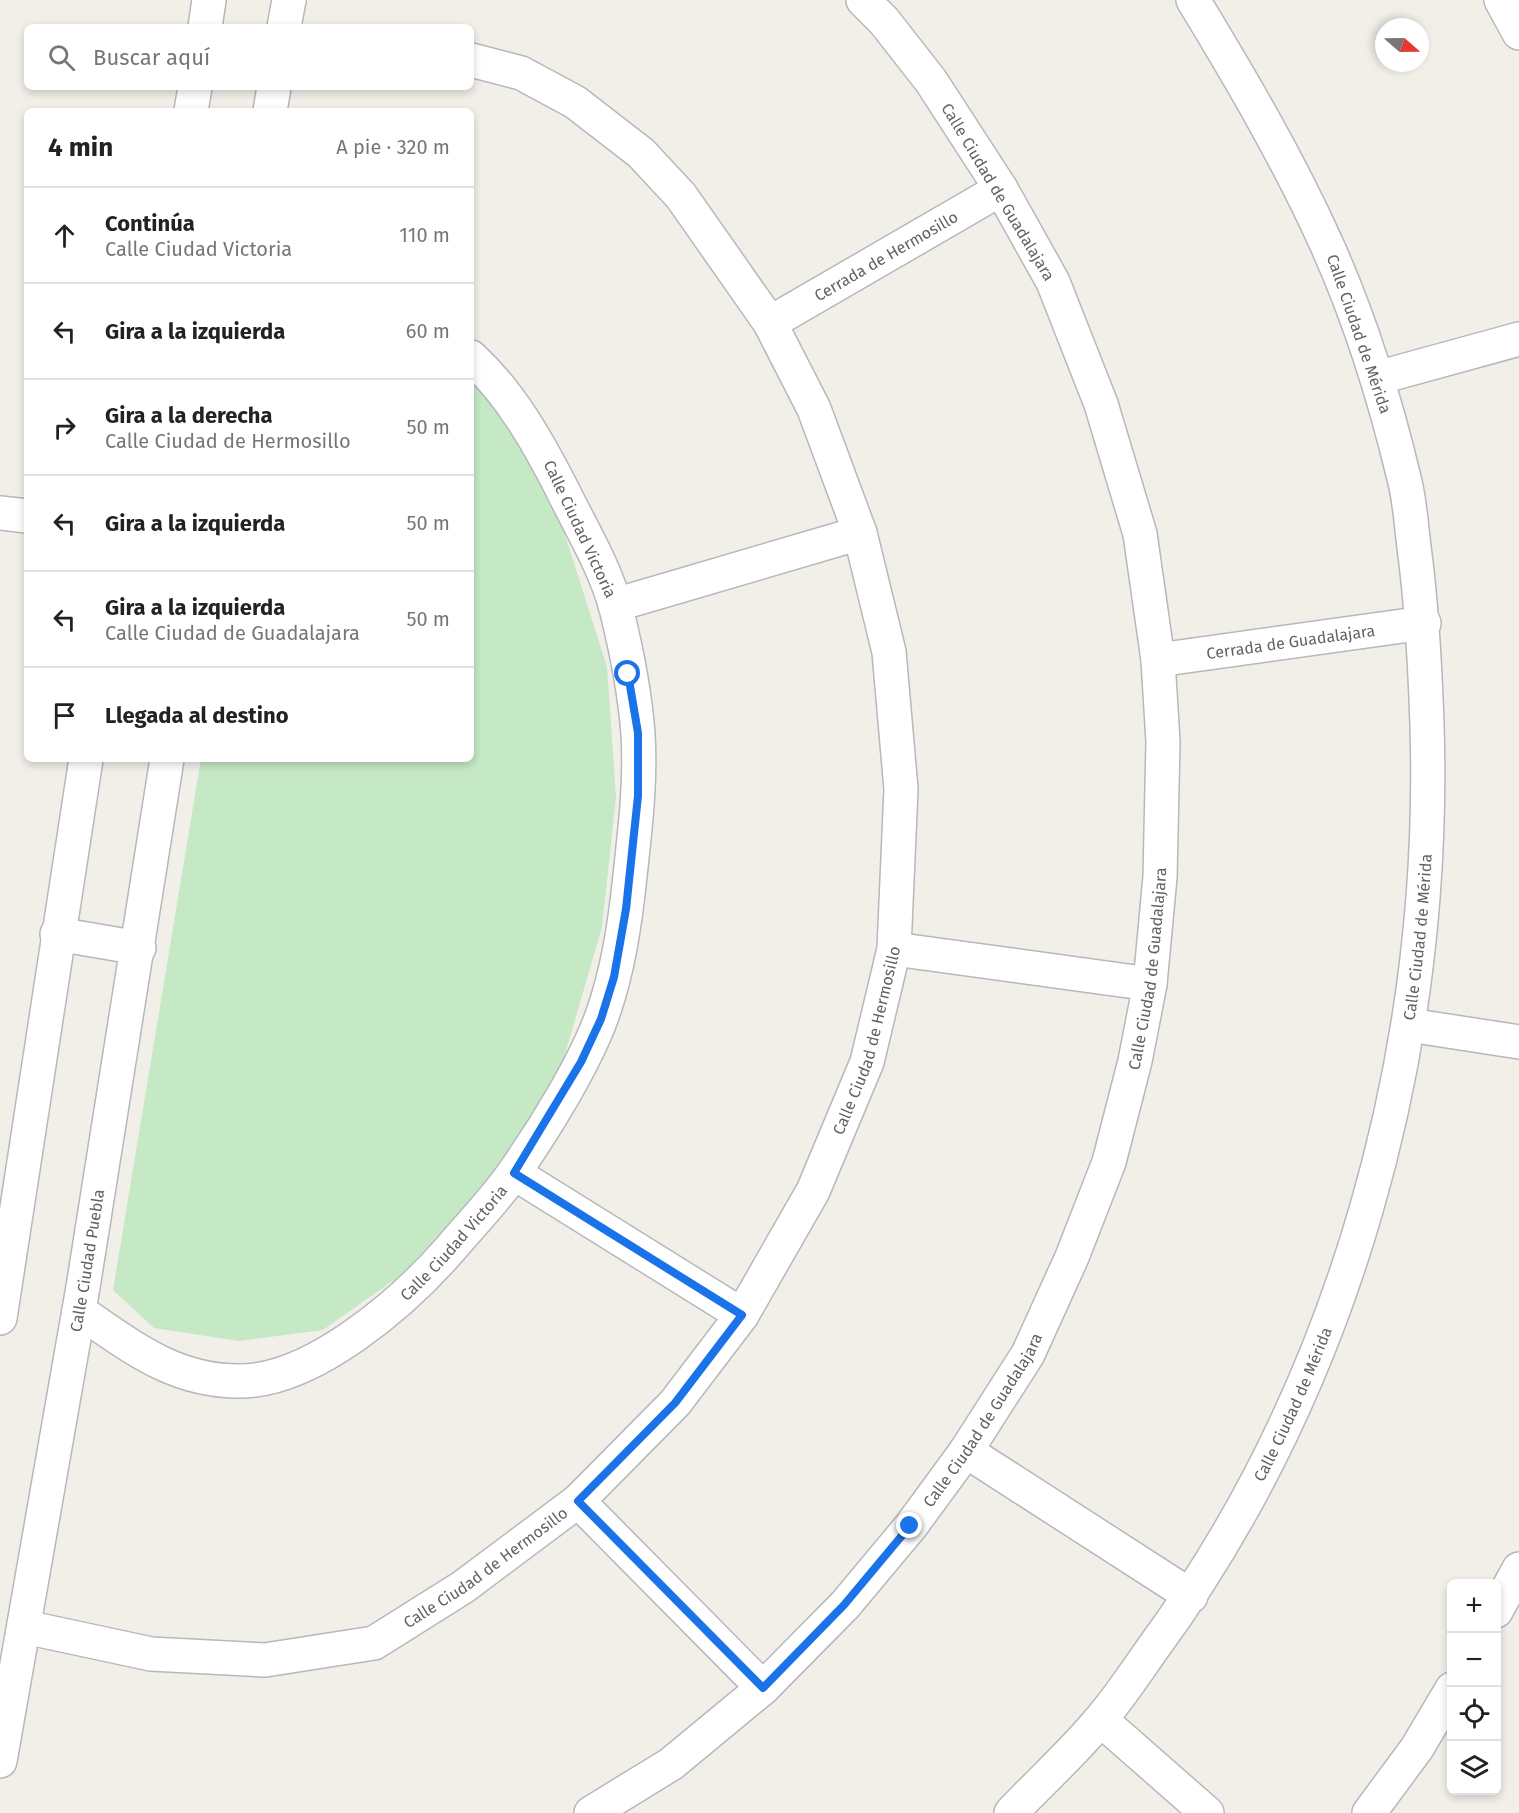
<!DOCTYPE html>
<html lang="es">
<head>
<meta charset="utf-8">
<style>
  body { margin:0; font-family:"Fira Sans",sans-serif; background:#f2f2f2; color:#222 }
  .controls { position:absolute; right:18px; bottom:18px; display:grid; overflow:hidden; border-radius:9px; box-shadow:0 3px 9px #0003 }
  .controls button { width:54px; height:54px; display:grid; place-items:center; padding:0; border:0; border-bottom:2px solid #e0e0e0; background:#fff; color:#222; font:30px sans-serif }
  .compass { position:absolute; left:1375px; top:18px; width:54px; height:54px; border-radius:50%; background:#fff; box-shadow:0 3px 9px #0003; rotate:110deg }
  .stop { position:absolute; width:18px; height:18px; margin:-14px; border:4px solid #1a73e8; border-radius:50%; background:#fff }
  .stop.end { background:#1a73e8; border-color:#fff; box-shadow:0 2px 6px #0008 }
  .list { margin:0; padding:0; list-style:none }
  h2 { display:flex; justify-content:space-between; align-items:center; height:78px; margin:0; padding:0 24px; font-size:26px }
  h2 small { font-size:20px; font-weight:400; color:#767676 }
  .list li { display:grid; grid-template-columns:39px 1fr auto; gap:18px; align-items:center; box-sizing:border-box; height:96px; padding:0 24px; border-top:2px solid #e0e0e0 }
  .list b { display:block; font-size:22px; white-space:nowrap }
  .list p { margin:0; font-size:20px; white-space:nowrap; color:#767676 }
  .list em { font-size:20px; font-style:normal; color:#767676 }
  .icon { flex:none; width:33px; height:33px; fill:none; stroke:currentColor; stroke-width:2; stroke-linecap:round; stroke-linejoin:round }
  .map { position:relative; flex:none; width:1519px; height:1813px; overflow:hidden }
  .search { position:absolute; background:#fff; box-shadow:0 3px 9px #0003; left:24px; top:24px; width:450px; height:66px; display:flex; align-items:center; gap:15px; box-sizing:border-box; padding:0 21px; border-radius:9px; color:#767676; font-size:22px }
  .panel { position:absolute; background:#fff; box-shadow:0 3px 9px #0003; left:24px; top:108px; width:450px; height:654px; border-radius:9px }
  .map>svg:first-child { display:block }
  .green { fill:#c5e8c5 }
  .lines { fill:none; stroke-linecap:round; stroke-linejoin:round }
  .minor-casing { stroke:#b5b8bc; stroke-width:36 }
  .minor { stroke:#fff; stroke-width:33 }
  .route { stroke:#1a73e8; stroke-width:8 }
  .labels { text-anchor:middle; dominant-baseline:central; stroke-width:4.5; stroke-linejoin:round; paint-order:stroke }
  .street-label { font-size:16px; fill:#5f6368; stroke:#fff }
</style>
</head>
<body>
<div class="map">
<svg width="1519" height="1813" viewBox="0 0 1519 1813">
  <rect width="100%" height="100%" fill="#f1efe8"/>
  <!-- green -->
  <path class="green" d="M471,372L494,394L560,519L607,667L616,797L602,927L561,1068L489,1182L401,1275L323,1330L239,1341L154,1328L113,1290L201,759H471Z"/>
  <g class="lines">
    <!-- minor casing -->
    <g class="minor-casing">
      <g id="minor">
        <path d="M1501,0L1519,33"/>
        <path d="M205,27L209,0"/>
        <path d="M284,27L289,0"/>
        <path d="M191,111L195,87"/>
        <path d="M270,111L274,87"/>
        <path id="s1" d="M770,323L1001,189"/>
        <path d="M1377,378L1519,339"/>
        <path d="M0,513L27,516"/>
        <path d="M615,605L860,533"/>
        <path id="s2" d="M1158,660L1424,623"/>
        <path d="M57,934L139,948"/>
        <path d="M894,949L1150,984"/>
        <path d="M1409,1025L1519,1042"/>
        <path d="M514,1173L742,1315"/>
        <path id="s3" d="M79,1311C131,1346 173,1381 239,1381C313,1382 405,1301 451,1248C472,1223 497,1198 515,1171C545,1128 584,1065 602,1016C618,971 625,924 630,876C635,829 641,782 638,734C635,693 626,648 616,608C605,567 581,528 563,491C538,442 511,394 471,357"/>
        <path d="M0,1318L86,759"/>
        <path d="M966,1451L1191,1596"/>
        <path d="M578,1501L763,1688"/>
        <path d="M1496,1611L1519,1569"/>
        <path id="s4" d="M25,1627L151,1654L265,1660L374,1643L463,1587L578,1501L675,1403L742,1315L813,1191L867,1062L894,949L901,789L889,652L860,533L814,409L770,323L681,196L641,153L575,102L521,73L471,60"/>
        <path d="M1101,1720L1207,1813"/>
        <path id="s5" d="M0,1761L83,1287L167,759"/>
        <path id="s6" d="M591,1813L671,1764L763,1688L845,1605L911,1526L966,1451L1028,1354L1072,1257L1109,1162L1135,1061L1150,984L1160,877L1163,742L1158,660L1140,534L1101,404L1053,282L1001,189L931,81L884,21L863,0"/>
        <path id="s7" d="M1011,1813C1040,1782 1073,1753 1100,1720C1119,1698 1136,1672 1153,1648C1346,1385 1437,1050 1427,725C1425,665 1422,606 1414,547C1411,524 1410,500 1404,478C1385,399 1360,318 1326,243C1288,159 1241,79 1193,0"/>
        <path d="M1369,1813L1417,1748L1452,1689"/>
      </g>
    </g>
    <!-- minor -->
    <use href="#minor" class="minor"/>
  </g>
  <g class="lines">
    <!-- route -->
    <path class="route" d="M628,674L638,733V796L626,909L614,977L601,1019L581,1062L514,1173L742,1315L675,1403L578,1501L763,1688L844,1605L910,1526"/>
  </g>
  <g class="labels">
    <!-- street labels -->
    <g class="street-label">
      <text transform="translate(998 192) rotate(59)">Calle Ciudad de Guadalajara</text>
      <text stroke="none"><textPath href="#s1" startOffset="134">Cerrada de Hermosillo</textPath></text>
      <text transform="translate(1359 334) rotate(71)">Calle Ciudad de Mérida</text>
      <text transform="translate(580 529) rotate(65)">Calle Ciudad Victoria</text>
      <text stroke="none"><textPath href="#s2" startOffset="134">Cerrada de Guadalajara</textPath></text>
      <text stroke="none"><textPath href="#s7" startOffset="986">Calle Ciudad de Mérida</textPath></text>
      <text stroke="none"><textPath href="#s6" startOffset="1047">Calle Ciudad de Guadalajara</textPath></text>
      <text stroke="none"><textPath href="#s4" startOffset="1154">Calle Ciudad de Hermosillo</textPath></text>
      <text stroke="none"><textPath href="#s3" startOffset="440">Calle Ciudad Victoria</textPath></text>
      <text stroke="none"><textPath href="#s5" startOffset="508">Calle Ciudad Puebla</textPath></text>
      <text stroke="none"><textPath href="#s7" startOffset="500">Calle Ciudad de Mérida</textPath></text>
      <text stroke="none"><textPath href="#s6" startOffset="561">Calle Ciudad de Guadalajara</textPath></text>
      <text stroke="none"><textPath href="#s4" startOffset="488">Calle Ciudad de Hermosillo</textPath></text>
    </g>
  </g>
</svg>
<div class="controls">
<button>+</button>
<button>−</button>
<button><svg class="icon" aria-label="locate" viewBox="0 0 24 24"><circle cx="12" cy="12" r="6"/><path d="M12 2v4M12 18v4M2 12h4M18 12h4"/></svg></button>
<button><svg class="icon" aria-label="layers" viewBox="0 0 24 24"><path d="M12 4l9 5-9 5-9-5zM3 14l9 5 9-5"/></svg></button>
</div>
<svg class="compass" viewBox="-18 -18 36 36"><path d="M0-13l5 13h-10z" fill="#e53935"/><path d="M0 13l5-13h-10z" fill="#767676"/></svg>
<div class="stop" style="left:628px;top:674px"></div>
<div class="stop end" style="left:910px;top:1526px"></div>
<div class="search"><svg class="icon" aria-label="search" viewBox="0 0 24 24"><circle cx="10" cy="10" r="6"/><path d="M15 15l6 6"/></svg>Buscar aquí</div>
<section class="panel">
<h2>4 min<small>A pie · 320 m</small></h2>
<ul class="list">
<li><svg class="icon" aria-label="ahead" viewBox="0 0 24 24"><path d="M12 20V5M6 11l6-6 6 6"/></svg><div><b>Continúa</b><p>Calle Ciudad Victoria</p></div><em>110 m</em></li>
<li><svg class="icon" aria-label="left" viewBox="0 0 24 24"><path d="M17 20v-9H6M10 6l-5 5 5 5"/></svg><div><b>Gira a la izquierda</b></div><em>60 m</em></li>
<li><svg class="icon" aria-label="right" viewBox="0 0 24 24"><path d="M7 20v-9h11M14 6l5 5-5 5"/></svg><div><b>Gira a la derecha</b><p>Calle Ciudad de Hermosillo</p></div><em>50 m</em></li>
<li><svg class="icon" aria-label="left" viewBox="0 0 24 24"><path d="M17 20v-9H6M10 6l-5 5 5 5"/></svg><div><b>Gira a la izquierda</b></div><em>50 m</em></li>
<li><svg class="icon" aria-label="left" viewBox="0 0 24 24"><path d="M17 20v-9H6M10 6l-5 5 5 5"/></svg><div><b>Gira a la izquierda</b><p>Calle Ciudad de Guadalajara</p></div><em>50 m</em></li>
<li><svg class="icon" aria-label="arrive" viewBox="0 0 24 24"><path d="M6 21V4h12l-3 4 3 4H6"/></svg><div><b>Llegada al destino</b></div></li>
</ul>
</section>
</div>
</body>
</html>
